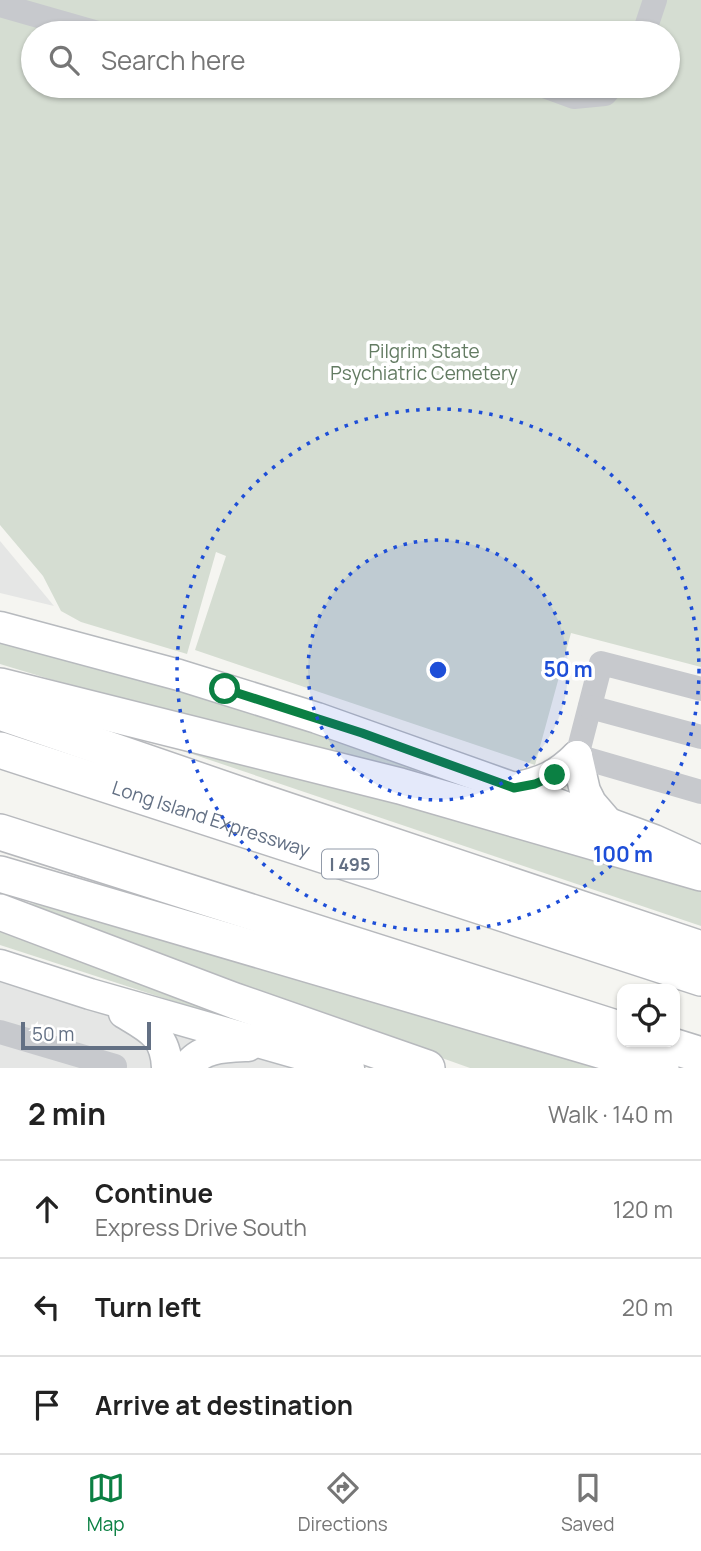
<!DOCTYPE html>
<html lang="en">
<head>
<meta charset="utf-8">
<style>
  body { margin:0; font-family:Manrope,sans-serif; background:#f2f2f2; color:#222 }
  .controls { position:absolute; right:21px; bottom:21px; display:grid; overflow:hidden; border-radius:14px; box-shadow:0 2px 5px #0004 }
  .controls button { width:63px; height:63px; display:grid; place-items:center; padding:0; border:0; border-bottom:2px solid #e0e0e0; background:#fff; color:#222; font:35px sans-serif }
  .scale { position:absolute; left:21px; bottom:18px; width:130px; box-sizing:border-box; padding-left:7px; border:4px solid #637084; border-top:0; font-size:19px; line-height:24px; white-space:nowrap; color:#637084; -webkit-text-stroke:5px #fff; paint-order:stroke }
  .stop { position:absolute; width:21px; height:21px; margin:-16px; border:5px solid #0b8043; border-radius:50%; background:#fff }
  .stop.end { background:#0b8043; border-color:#fff; box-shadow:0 2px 7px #0008 }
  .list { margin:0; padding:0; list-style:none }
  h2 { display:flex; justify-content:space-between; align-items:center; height:91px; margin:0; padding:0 28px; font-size:30px }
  h2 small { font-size:23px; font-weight:400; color:#767676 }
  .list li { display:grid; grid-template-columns:46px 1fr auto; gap:21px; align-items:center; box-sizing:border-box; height:98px; padding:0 28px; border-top:2px solid #e0e0e0 }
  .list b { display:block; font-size:26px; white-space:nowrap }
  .list p { margin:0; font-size:23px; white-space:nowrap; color:#767676 }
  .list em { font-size:23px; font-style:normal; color:#767676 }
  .icon { flex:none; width:38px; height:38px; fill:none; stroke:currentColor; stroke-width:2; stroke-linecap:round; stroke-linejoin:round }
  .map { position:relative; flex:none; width:701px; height:1068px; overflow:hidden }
  .search { position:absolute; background:#fff; box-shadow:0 2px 5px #0004; left:21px; right:21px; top:21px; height:77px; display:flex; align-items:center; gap:18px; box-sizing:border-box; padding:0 24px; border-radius:38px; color:#767676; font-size:26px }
  .sheet { height:385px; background:#fff }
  nav { display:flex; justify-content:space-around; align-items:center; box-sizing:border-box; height:98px; border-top:2px solid #e0e0e0; background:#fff; font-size:19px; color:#767676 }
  nav a { display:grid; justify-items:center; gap:4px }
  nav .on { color:#0b8043 }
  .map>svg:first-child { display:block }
  .built { fill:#e5e6e5 }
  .green { fill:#d5ddd2; fill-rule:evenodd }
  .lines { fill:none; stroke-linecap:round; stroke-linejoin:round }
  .major-casing { stroke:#b7babe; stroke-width:33 }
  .highway-casing { stroke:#b7b9bd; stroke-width:38 }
  .minor { stroke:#c7c9cd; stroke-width:24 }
  .major { stroke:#fff; stroke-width:30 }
  .highway { stroke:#fff; stroke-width:35 }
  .route { stroke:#0b8043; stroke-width:9 }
  .ring { fill:none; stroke:#1d4ed8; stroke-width:3.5; stroke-dasharray:3.5 7 }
  .labels { text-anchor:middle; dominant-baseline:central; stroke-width:7; stroke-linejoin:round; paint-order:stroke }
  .shield { fill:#fff; stroke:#929ba9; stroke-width:2 }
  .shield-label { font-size:18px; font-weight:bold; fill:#637084 }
  .park-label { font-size:19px; fill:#637b62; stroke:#fff }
  .street-label { font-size:19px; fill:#637084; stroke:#fff }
  .centre { fill:#1d4ed8; stroke:#fff; stroke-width:3.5 }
  .ring-label { font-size:21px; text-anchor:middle; font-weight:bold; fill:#1d4ed8; stroke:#fff; stroke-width:7; stroke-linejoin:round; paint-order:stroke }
</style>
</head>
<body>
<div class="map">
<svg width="701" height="1068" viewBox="0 0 701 1068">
  <rect width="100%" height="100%" fill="#f5f5f1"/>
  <!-- built -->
  <g class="built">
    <path d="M0,541L54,606L0,593Z"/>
    <path d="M0,977L306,1068H0Z"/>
  </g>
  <!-- green -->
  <g class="green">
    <path d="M0,0H701V667L571,633L535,765L195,650L226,556L216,552L187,654L81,622L61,611L43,576L0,525ZM33,33H668V86H33Z"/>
    <path d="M0,639L378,746L418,767L415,773L76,687L0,664Z"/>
    <path d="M137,728L701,885V926L133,734Z"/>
    <path d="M29,903L55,906L616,1068H470L282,1001L45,914Z"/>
    <path d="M0,927L225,1011V1018L0,945Z"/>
  </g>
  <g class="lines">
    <!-- major casing -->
    <g class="major-casing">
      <g id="major">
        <path d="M0,627L179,675L317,718L514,788L654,840L696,859"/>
        <path d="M577,756L585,791L591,803L609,824"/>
        <path d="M514,788C542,782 557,776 577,756"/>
        <path d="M0,965L90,994L349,1068"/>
        <path d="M124,1013C149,1028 166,1035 167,1068"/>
        <path d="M186,1068C201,1047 224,1047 248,1046"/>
      </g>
    </g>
    <!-- highway casing -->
    <g class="highway-casing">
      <g id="highway">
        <path d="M0,686L400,786L701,873"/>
        <path d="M0,712L244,796L701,949"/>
        <path id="s1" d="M0,750L701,978"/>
        <path d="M0,832L622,1030"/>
        <path d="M0,874L661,1068"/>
        <path d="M0,912L235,1001L427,1068"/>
        <path d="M659,1042L701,1055"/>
      </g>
    </g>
    <!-- minor -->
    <g class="minor">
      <path d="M0,5L98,33"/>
      <path d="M644,33L655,0"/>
      <path d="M544,86L574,97L605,94L612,86"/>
      <path d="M701,689L601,663L577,756L701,792"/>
      <path d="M590,707L701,737"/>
      <path d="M0,1032L115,1066"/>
    </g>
    <!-- major -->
    <use href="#major" class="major"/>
    <!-- highway -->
    <use href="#highway" class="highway"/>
  </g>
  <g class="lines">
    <!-- route -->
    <path class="route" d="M225,689L362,733L514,788L535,784L555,775"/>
  </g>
  <!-- distance rings -->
  <circle cx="438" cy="670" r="130" fill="#1d4ed8" fill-opacity=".12"/>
  <g class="ring">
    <circle cx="438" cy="670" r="130"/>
    <circle cx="438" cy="670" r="261"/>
  </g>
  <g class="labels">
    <!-- shield labels -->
    <rect class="shield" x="322" y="849.5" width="56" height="29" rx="5"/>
    <g class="shield-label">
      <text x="350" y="864">I 495</text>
    </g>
    <!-- park labels -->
    <g class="park-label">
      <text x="424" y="351">Pilgrim State<tspan x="424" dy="22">Psychiatric Cemetery</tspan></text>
    </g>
    <!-- street labels -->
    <g class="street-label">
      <text stroke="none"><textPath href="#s1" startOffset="222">Long Island Expressway</textPath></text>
    </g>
  </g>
  <circle cx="438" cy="670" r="10" class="centre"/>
  <g class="ring-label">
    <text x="568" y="677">50 m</text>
    <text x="623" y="862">100 m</text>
  </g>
</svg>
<div class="controls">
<button><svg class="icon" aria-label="locate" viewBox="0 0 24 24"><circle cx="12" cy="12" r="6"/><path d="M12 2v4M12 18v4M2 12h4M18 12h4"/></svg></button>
</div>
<div class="scale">50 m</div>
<div class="stop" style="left:225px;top:689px"></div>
<div class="stop end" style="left:555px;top:775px"></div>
<div class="search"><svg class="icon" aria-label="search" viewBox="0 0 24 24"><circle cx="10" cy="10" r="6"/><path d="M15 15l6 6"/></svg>Search here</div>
</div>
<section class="sheet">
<h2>2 min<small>Walk · 140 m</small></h2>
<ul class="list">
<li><svg class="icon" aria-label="ahead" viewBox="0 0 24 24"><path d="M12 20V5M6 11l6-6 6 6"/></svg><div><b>Continue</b><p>Express Drive South</p></div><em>120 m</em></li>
<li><svg class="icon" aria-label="left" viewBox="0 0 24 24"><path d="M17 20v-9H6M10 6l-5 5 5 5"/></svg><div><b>Turn left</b></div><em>20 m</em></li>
<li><svg class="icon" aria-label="arrive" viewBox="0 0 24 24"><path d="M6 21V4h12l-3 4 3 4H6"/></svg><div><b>Arrive at destination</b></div></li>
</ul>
</section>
<nav>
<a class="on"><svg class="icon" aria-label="map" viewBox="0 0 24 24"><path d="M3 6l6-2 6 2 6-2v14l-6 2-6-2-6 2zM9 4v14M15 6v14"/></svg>Map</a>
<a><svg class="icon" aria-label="directions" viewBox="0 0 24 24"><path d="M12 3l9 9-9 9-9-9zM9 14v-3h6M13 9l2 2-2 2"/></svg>Directions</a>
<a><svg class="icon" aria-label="saved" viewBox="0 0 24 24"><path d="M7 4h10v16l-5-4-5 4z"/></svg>Saved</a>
</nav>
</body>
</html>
